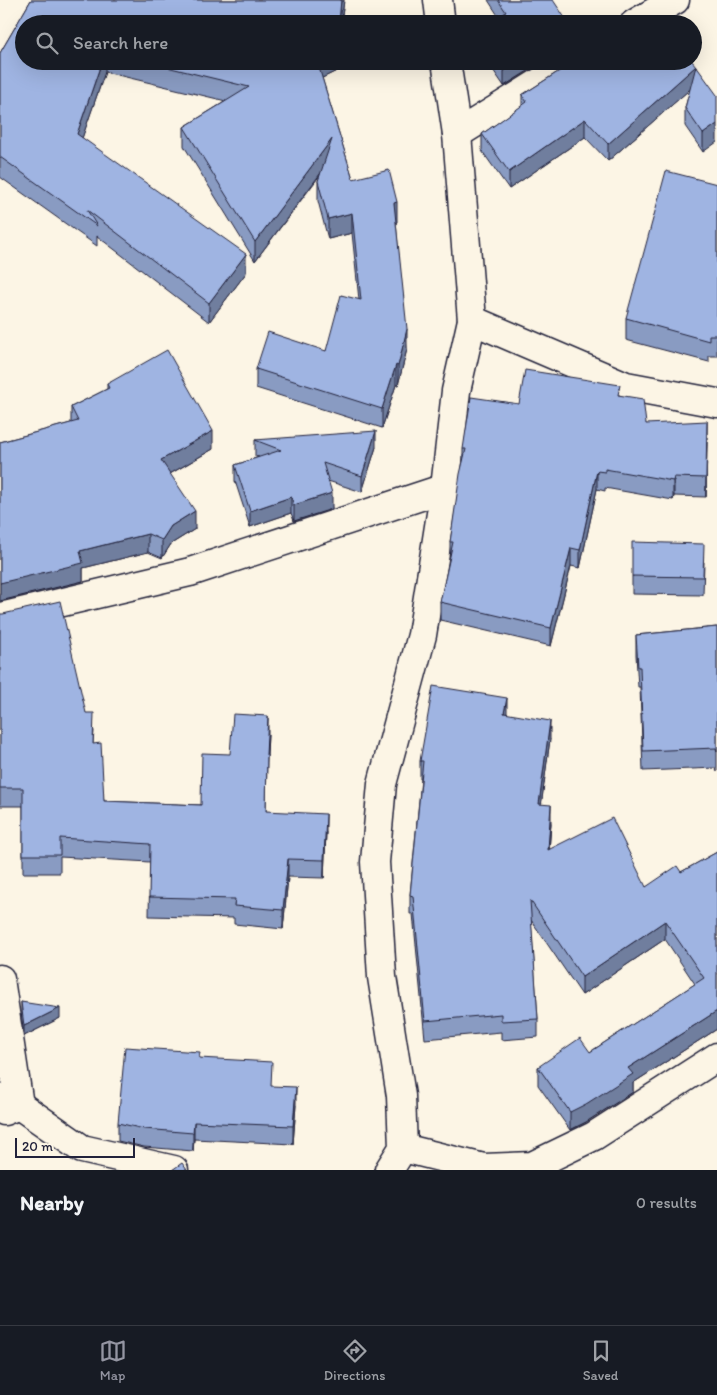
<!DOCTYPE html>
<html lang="en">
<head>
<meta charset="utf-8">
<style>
  body { margin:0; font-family:Itim,sans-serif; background:#20242c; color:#f1f3f6 }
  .scale { position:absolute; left:15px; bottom:12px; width:120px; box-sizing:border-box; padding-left:5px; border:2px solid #22223b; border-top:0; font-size:14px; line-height:18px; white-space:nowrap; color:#22223b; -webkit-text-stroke:4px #fcf5e5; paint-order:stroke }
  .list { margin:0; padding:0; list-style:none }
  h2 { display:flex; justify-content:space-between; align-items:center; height:65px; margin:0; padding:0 20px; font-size:21px }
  h2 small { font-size:16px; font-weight:400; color:#9ea1a6 }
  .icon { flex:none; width:28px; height:28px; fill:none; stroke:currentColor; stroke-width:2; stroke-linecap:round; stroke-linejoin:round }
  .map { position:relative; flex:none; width:717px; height:1170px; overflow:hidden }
  .search { position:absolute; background:#171b24; box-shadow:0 5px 20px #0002; left:15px; right:15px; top:15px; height:55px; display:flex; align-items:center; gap:12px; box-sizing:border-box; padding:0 18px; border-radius:28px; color:#9ea1a6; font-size:19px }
  .sheet { height:155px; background:#171b24 }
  nav { display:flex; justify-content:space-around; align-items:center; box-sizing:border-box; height:70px; border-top:1px solid #363941; background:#171b24; font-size:14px; color:#9ea1a6 }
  nav a { display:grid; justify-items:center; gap:2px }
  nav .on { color:#9495a2 }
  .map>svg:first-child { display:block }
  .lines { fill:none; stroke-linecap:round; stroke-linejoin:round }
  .minor-casing { stroke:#22223b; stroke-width:31 }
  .minor { stroke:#fcf5e5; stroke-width:28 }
  .wall { fill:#899bc2; stroke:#22223b }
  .shaded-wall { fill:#6f7e9e; stroke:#22223b }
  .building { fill:#9fb4e2; stroke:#22223b }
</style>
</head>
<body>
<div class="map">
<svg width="717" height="1170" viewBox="0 0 717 1170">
  <rect width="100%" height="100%" fill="#fcf5e5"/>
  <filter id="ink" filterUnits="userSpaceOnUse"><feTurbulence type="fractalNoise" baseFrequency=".02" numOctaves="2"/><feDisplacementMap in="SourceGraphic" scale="10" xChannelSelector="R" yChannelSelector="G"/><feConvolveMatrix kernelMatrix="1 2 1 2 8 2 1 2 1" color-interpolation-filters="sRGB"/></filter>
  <g filter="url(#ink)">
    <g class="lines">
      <!-- minor casing -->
      <g class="minor-casing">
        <g id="minor">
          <path d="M438,0L441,24"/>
          <path d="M634,24L675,0"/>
          <path d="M457,134L574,61"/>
          <path d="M472,320L626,386L717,403"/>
          <path d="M0,617L190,572L445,488"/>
          <path d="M0,979L19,1105L4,1111"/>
          <path d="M0,1098L19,1105L82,1149L174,1170"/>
          <path d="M403,1148L484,1168L532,1166L594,1136L717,1057"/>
          <path d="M389,1170L403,1148L401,1096L382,977L375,862L382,784L422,635L445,488L456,391L472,320L457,134L446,61"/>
        </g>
      </g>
      <!-- minor -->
      <use href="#minor" class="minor"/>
    </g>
    <!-- wall -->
    <g class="wall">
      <path d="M31,0H344L341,24H24V61H349V65L322,78L353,179L397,222H396L407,349L398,385H396L382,428L256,388V369L326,351L359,300L352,233L328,239L318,201V181L321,174L255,261L184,146V127L226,101L105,72L82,138L246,273L209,322L97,236V246L0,177V53Z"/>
      <path d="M488,0H553L499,17Z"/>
      <path d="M487,61H544L504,86Z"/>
      <path d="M575,61L717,95L703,152L685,126V108L690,89L608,161L585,137L509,189L482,151V134L522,106V95Z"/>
      <path d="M717,184V356H709V362L626,340V318Z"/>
      <path d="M107,384L213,449L170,474L195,529L171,544L162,558L148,552L83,568V581L0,601V442L71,423V407L107,389Z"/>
      <path d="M620,395L646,424L707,440L706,497L674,496L673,500L605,488V491L597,489L580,568L571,566L551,646L440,620V602L450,557V542L463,462V449L519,404Z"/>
      <path d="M255,440L376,447L362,492L328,481L332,509L294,521L291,513L250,527L235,481V465L259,457L255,456Z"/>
      <path d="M704,562L703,595L632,594V576Z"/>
      <path d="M0,614L86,713L94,731L93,744L104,801L201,805L230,754L268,734L267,755L266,811L326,832L324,878L288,877L283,929L234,924V918L149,916L150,862L60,857V873H23V806H0Z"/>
      <path d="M717,627V772L716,768L643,771L640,687H638L636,655V635Z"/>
      <path d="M507,714L550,739L541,805L551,823L549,850L646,887L681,872L717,852V1029L633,1083V1092L586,1122L570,1130L538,1085V1067L590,1052L695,984L665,939L582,995L531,920L538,1019V1037L501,1040V1032L425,1039L413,914H410V895L421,779H420V761Z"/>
      <path d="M21,1002L60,1018L24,1036L21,1012Z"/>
      <path d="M200,1058L271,1086L296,1105L293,1144L194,1139L193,1151L144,1147L118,1141V1123Z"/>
    </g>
    <!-- shaded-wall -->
    <g class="shaded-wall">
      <path d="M341,0H344L341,24H339Z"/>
      <path d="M102,61H105V72L77,153V134Z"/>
      <path d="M316,61H349V65L316,81Z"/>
      <path d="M520,61H544L504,86V71Z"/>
      <path d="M696,66V84L608,161V144Z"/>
      <path d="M585,119V137L509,189V172Z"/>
      <path d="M717,124V142L703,152V134Z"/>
      <path d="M332,139V158L255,261V242Z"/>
      <path d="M397,202V222H394V203Z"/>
      <path d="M352,213V233L328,239V219Z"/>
      <path d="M246,254V273L209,322V303Z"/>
      <path d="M407,329V349L398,385V366Z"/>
      <path d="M396,365V385L382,428V409Z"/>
      <path d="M707,421V440L706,497V478Z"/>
      <path d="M213,431V449L161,479V460Z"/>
      <path d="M376,431V447L362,492V476Z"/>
      <path d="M597,471V489L580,568V550Z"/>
      <path d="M674,477V496L673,500V481Z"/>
      <path d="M332,493V509L294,521V505Z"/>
      <path d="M291,497V513L250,527V511Z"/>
      <path d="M195,511V529L171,544L162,558V540L171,526Z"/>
      <path d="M148,534V552L83,568V581L0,601V583L80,551Z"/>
      <path d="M571,548V566L551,646V628Z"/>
      <path d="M507,698V716L504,713Z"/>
      <path d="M268,716V734L266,773V755Z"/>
      <path d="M550,721V739L539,822V804Z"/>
      <path d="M551,805V823L548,868V850Z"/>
      <path d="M326,814V832L324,878V860Z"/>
      <path d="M288,859V877L283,929V910Z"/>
      <path d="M665,921V939L582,995V977Z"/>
      <path d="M60,1008V1018L24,1036V1026Z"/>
      <path d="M717,1011V1029L633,1083V1092L586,1122L570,1130V1112L628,1068Z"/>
      <path d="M296,1087V1105L293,1144V1126Z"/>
      <path d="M194,1122V1139L193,1151V1133Z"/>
    </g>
    <!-- building -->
    <g class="building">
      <path d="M31,0H341L339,22L340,24H24V61H102L77,134L246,254L209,303L87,210L97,226L0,157V53Z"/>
      <path d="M498,0H553L569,24H489L506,12Z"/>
      <path d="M142,61H317L353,179L389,170L397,202L394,203L407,329L398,366L396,365L382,409L256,369L268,332L326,351L341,295L361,300L352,213L328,219L318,181L332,139L255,242L184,127L249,87Z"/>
      <path d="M497,61H520L504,71Z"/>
      <path d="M575,61H692L696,66L608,144L585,119L509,172L482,134L527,102L522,95Z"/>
      <path d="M696,66L717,95V124L703,134L685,108Z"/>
      <path d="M666,171L717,184V335H709V341L626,318Z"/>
      <path d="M167,350L213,431L161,460L195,511L171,526L162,540L148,534L80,551L83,563L0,583V442L78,421L71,407L109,388L107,384Z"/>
      <path d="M525,370L620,385L618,395L643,399L646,424L707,421L706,478L674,477L673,481L605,469V472L597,471L580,550L571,548L551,628L440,602L453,542H450L460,474L466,449H463L471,397L519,404Z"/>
      <path d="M376,431L362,476L323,463L332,493L294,505L291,497L250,511L235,465L281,450L255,440Z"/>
      <path d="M632,542L704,544L703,577L632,576Z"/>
      <path d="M60,601L86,713H94L93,744L101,743L104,801L201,805L202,753L230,754L233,714L268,716L266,755H267L266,811L326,814L324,860L288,859L283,910L234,906L235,899L149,897L150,844L60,838V855H23V788H0V614H3Z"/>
      <path d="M717,627V752L716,748L643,751L640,667H638L636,635Z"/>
      <path d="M433,686L507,698L504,713L550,721L539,804L551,805L548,850L612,818L646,887L677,866L681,872L717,852V1011L628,1068L633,1074L586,1104L570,1112L538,1067L580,1038L590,1052L704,978L665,921L582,977L530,900L538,1019L501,1021V1014L425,1021L413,896L410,895L423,761H420Z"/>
      <path d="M21,1002L60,1008L24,1026Z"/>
      <path d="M125,1047L200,1052L199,1058L272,1062L271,1086L296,1087L293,1126L194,1122L193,1133L144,1129L118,1123Z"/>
      <path d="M182,1163L187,1170H172Z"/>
    </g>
  </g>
</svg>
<div class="scale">20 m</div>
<div class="search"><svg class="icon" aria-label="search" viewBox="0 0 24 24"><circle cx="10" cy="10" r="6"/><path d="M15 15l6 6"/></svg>Search here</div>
</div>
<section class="sheet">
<h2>Nearby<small>0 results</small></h2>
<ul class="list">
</ul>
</section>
<nav>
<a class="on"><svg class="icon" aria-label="map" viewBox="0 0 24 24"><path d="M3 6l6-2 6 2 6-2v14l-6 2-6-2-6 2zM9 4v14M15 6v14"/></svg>Map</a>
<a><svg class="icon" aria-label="directions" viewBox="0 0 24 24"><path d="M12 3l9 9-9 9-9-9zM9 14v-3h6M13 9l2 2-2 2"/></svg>Directions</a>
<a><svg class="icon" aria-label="saved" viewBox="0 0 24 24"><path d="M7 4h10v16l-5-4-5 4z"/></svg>Saved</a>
</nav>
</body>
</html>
